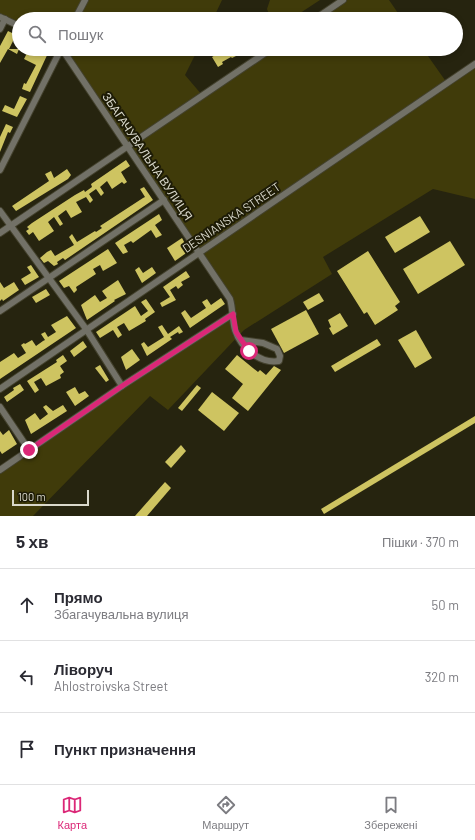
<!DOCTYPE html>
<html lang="uk">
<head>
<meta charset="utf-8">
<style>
  body { margin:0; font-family:Barlow,sans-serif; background:#f2f2f3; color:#2b2b33 }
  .scale { position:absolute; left:12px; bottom:10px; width:77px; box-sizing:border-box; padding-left:4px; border:2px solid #d9d8cb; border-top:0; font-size:11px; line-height:14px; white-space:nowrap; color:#d9d8cb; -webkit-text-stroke:3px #1d1b06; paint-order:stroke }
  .stop { position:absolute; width:12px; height:12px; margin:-9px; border:3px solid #db2777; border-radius:50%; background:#fff }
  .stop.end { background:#db2777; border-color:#fff; box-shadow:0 1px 4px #0008 }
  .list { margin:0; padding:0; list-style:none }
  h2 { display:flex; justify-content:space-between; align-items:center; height:52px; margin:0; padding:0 16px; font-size:17px }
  h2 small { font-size:13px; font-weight:400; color:#7c7c81 }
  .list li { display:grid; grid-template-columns:26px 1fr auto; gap:12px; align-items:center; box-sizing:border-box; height:72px; padding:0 16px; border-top:1px solid #e1e1e2 }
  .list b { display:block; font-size:15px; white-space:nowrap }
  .list p { margin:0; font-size:13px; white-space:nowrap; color:#7c7c81 }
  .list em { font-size:13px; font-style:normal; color:#7c7c81 }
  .icon { flex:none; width:22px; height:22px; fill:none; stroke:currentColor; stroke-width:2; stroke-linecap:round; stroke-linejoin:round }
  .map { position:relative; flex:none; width:475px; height:516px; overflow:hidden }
  .search { position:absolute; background:#fff; box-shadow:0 2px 6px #0003; left:12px; right:12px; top:12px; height:44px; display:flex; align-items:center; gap:10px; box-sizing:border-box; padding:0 14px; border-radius:22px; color:#7c7c81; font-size:15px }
  .sheet { height:268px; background:#fff }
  nav { display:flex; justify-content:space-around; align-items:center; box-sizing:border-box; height:56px; border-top:1px solid #e1e1e2; background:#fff; font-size:11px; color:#7c7c81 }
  nav a { display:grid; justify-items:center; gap:2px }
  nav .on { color:#db2777 }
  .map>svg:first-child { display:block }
  .green { fill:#403b0a }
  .building { fill:#cec461 }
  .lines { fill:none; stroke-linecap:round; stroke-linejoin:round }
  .minor-casing { stroke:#43412d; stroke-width:8 }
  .minor { stroke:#727167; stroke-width:6 }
  .route { stroke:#db2777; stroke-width:5 }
  .labels { text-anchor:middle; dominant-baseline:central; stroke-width:4; stroke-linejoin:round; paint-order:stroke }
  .street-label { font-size:12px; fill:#d9d8cb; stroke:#1d1b06 }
</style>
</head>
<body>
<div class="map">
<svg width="475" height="516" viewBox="0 0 475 516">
  <rect width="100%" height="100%" fill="#26240f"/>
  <!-- green -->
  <g class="green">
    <path d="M0,0H222L213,19H19V26L0,17Z"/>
    <path d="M270,0H320L291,19H271L267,9Z"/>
    <path d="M343,0H389L402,19H315Z"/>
    <path d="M62,49H198L185,75L202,95L271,49H423L447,83L475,64V199L433,189L323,257L332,274L244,330L168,410L150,396L33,516H0V470L233,314V306Z"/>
  </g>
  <!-- building -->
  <g class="building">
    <path d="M8,31L16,35L9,49H19L17,54L8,49L0,63V46Z"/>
    <path d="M29,49L39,53L41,49L49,51L30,92L22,89L24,83L26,84L36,65L24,59Z"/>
    <path d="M225,49H232L236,56L232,58L231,57L222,62L223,64L218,67L212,57Z"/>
    <path d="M20,96L27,99L17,117L2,111L5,105L14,109Z"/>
    <path d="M6,124L13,127L10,133L8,132L0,152V137Z"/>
    <path d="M126,160L130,166L121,172L127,182L124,184L122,182L112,189L107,181L100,187L104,193L101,196L96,189L89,194L93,200L90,203L86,197L76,202L82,212L71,218L66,210L58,216L63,224L60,226L54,217L48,222L54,231L39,241L33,232L29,235L26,231L29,229L27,227L32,223L75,195L84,190L85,192L92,187L91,184Z"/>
    <path d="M67,169L71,175L68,179L16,211L12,206L49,181L45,174L51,171L54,178Z"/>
    <path d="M144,187L153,200L65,260L63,258L57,262L58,264L54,266L48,261L44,263L40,258L47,252L51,250L55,256L74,245L69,237L72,234L77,242L95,231L96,232L102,228L100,226L143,198L145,197L140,189Z"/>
    <path d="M159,214L162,220L155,225L162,235L156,238L151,230L133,243L131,241L124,245L128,252L123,254L115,243Z"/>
    <path d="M420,216L430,232L395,253L385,237Z"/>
    <path d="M182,238L189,251L175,261L167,248Z"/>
    <path d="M450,241L465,265L418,294L403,269Z"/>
    <path d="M108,249L117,263L103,271L100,265L93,269L96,274L76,287L77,290L74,293L69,286L64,288L59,281Z"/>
    <path d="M368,251L400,302L395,306L398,310L375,325L367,312L364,314L337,271Z"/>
    <path d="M31,265L39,277L25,285L21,279L31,273L27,267Z"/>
    <path d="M139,267L143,273L152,267L156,273L142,283L135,270Z"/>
    <path d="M186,271L190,277L181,282L183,285L178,289L176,286L170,290L176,300L162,307L160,303L170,297L163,287Z"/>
    <path d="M118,280L126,294L114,300L115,301L87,320L81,305L95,295L100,302L107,298L102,291Z"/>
    <path d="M0,282L4,288L14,282L19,290L3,301L2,299L0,301Z"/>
    <path d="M46,289L50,295L36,303L32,297Z"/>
    <path d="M319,293L324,301L308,310L303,302Z"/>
    <path d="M221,298L225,304L190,328L181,313L185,310L191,318L206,308L202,302L207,299L211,305Z"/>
    <path d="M146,299L155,312L145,319L146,321L129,331L124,323L117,327L122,335L118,338L113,330L100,338L96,332L135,306L141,316L148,311L141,302Z"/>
    <path d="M306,310L319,334L284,353L271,329Z"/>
    <path d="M340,313L348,326L333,335L329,328L331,327L328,320Z"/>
    <path d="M67,316L76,328L0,379V362L14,353L18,358L26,353L21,345L24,343L25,344L32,340L36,346L43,341L45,340L41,334L45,332L48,337L56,332L51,325Z"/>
    <path d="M162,325L168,334L179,326L183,332L179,334L178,332L170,337L172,339L147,356L141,344L144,342L148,347L164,337L158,327Z"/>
    <path d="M416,330L432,358L415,368L398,340Z"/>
    <path d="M377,339L381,345L335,372L331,366Z"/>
    <path d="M83,341L87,347L74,357L70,351Z"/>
    <path d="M132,349L140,360L126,370L121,357Z"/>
    <path d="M63,355L67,361L60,366L64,372L60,375L61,378L46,386L41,378L34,382L39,390L35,393L27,381L57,362L56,360Z"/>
    <path d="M237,355L258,372L260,370L266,375L274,366L281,370L248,411L232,398L243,384L225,369Z"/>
    <path d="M100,365L109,380L106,382L95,368Z"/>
    <path d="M20,384L24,390L7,402L4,397L14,390L13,388Z"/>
    <path d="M197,385L201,388L182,411L178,408Z"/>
    <path d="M75,387L79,394L85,391L89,396L75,406L66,392Z"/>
    <path d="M212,392L239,413L224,431L198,410Z"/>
    <path d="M46,405L53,411L63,405L67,411L31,434L25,420L35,413L40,420L48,414L43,407Z"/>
    <path d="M475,416V423L324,514L321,509Z"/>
    <path d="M9,430L17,444L2,454L0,451V431L3,435Z"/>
    <path d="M181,445L186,451L171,468L165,462Z"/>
    <path d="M165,482L171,488L147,516H135Z"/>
  </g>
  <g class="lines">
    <!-- minor casing -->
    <g class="minor-casing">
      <g id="minor">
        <path d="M0,17L19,26"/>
        <path d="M75,19L85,0"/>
        <path d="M315,19L343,0"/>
        <path d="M0,29L5,19"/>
        <path d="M62,49L230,299C233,309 232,320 235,330C241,348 260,364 279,361L280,356L277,349L263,343L241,340"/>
        <path d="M0,170L61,49"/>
        <path d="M0,211L86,329L122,386"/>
        <path d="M0,233L271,49"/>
        <path d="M0,311L164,200"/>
        <path d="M0,389L475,64"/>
        <path d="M0,407L29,450"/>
        <path d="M0,470L122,386L233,314"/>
      </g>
    </g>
    <!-- minor -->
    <use href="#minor" class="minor"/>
  </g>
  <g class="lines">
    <!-- route -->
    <path class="route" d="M29,450L122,386L233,314L236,332L249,351"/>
  </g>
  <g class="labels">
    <!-- street labels -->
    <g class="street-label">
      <text transform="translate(148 156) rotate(56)">ЗБАГАЧУВАЛЬНА ВУЛИЦЯ</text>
      <text transform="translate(231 217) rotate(-34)">DESNIANSKA STREET</text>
    </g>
  </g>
</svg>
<div class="scale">100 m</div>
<div class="stop" style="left:249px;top:351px"></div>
<div class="stop end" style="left:29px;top:450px"></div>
<div class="search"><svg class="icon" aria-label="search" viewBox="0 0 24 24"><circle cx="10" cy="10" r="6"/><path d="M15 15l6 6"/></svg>Пошук</div>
</div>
<section class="sheet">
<h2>5 хв<small>Пішки · 370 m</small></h2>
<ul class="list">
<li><svg class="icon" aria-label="ahead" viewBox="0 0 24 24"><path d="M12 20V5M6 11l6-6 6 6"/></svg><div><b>Прямо</b><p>Збагачувальна вулиця</p></div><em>50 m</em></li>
<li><svg class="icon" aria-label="left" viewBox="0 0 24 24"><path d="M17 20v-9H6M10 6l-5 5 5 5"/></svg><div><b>Ліворуч</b><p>Ahlostroivska Street</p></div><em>320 m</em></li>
<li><svg class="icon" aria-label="arrive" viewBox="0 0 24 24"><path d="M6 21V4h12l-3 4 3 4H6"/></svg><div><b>Пункт призначення</b></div></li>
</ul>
</section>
<nav>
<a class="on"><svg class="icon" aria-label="map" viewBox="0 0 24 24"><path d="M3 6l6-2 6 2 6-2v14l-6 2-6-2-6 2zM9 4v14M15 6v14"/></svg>Карта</a>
<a><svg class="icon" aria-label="directions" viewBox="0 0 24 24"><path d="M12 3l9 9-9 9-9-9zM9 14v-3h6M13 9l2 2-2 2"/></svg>Маршрут</a>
<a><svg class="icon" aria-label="saved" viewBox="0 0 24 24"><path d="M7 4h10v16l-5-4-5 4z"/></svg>Збережені</a>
</nav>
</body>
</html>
